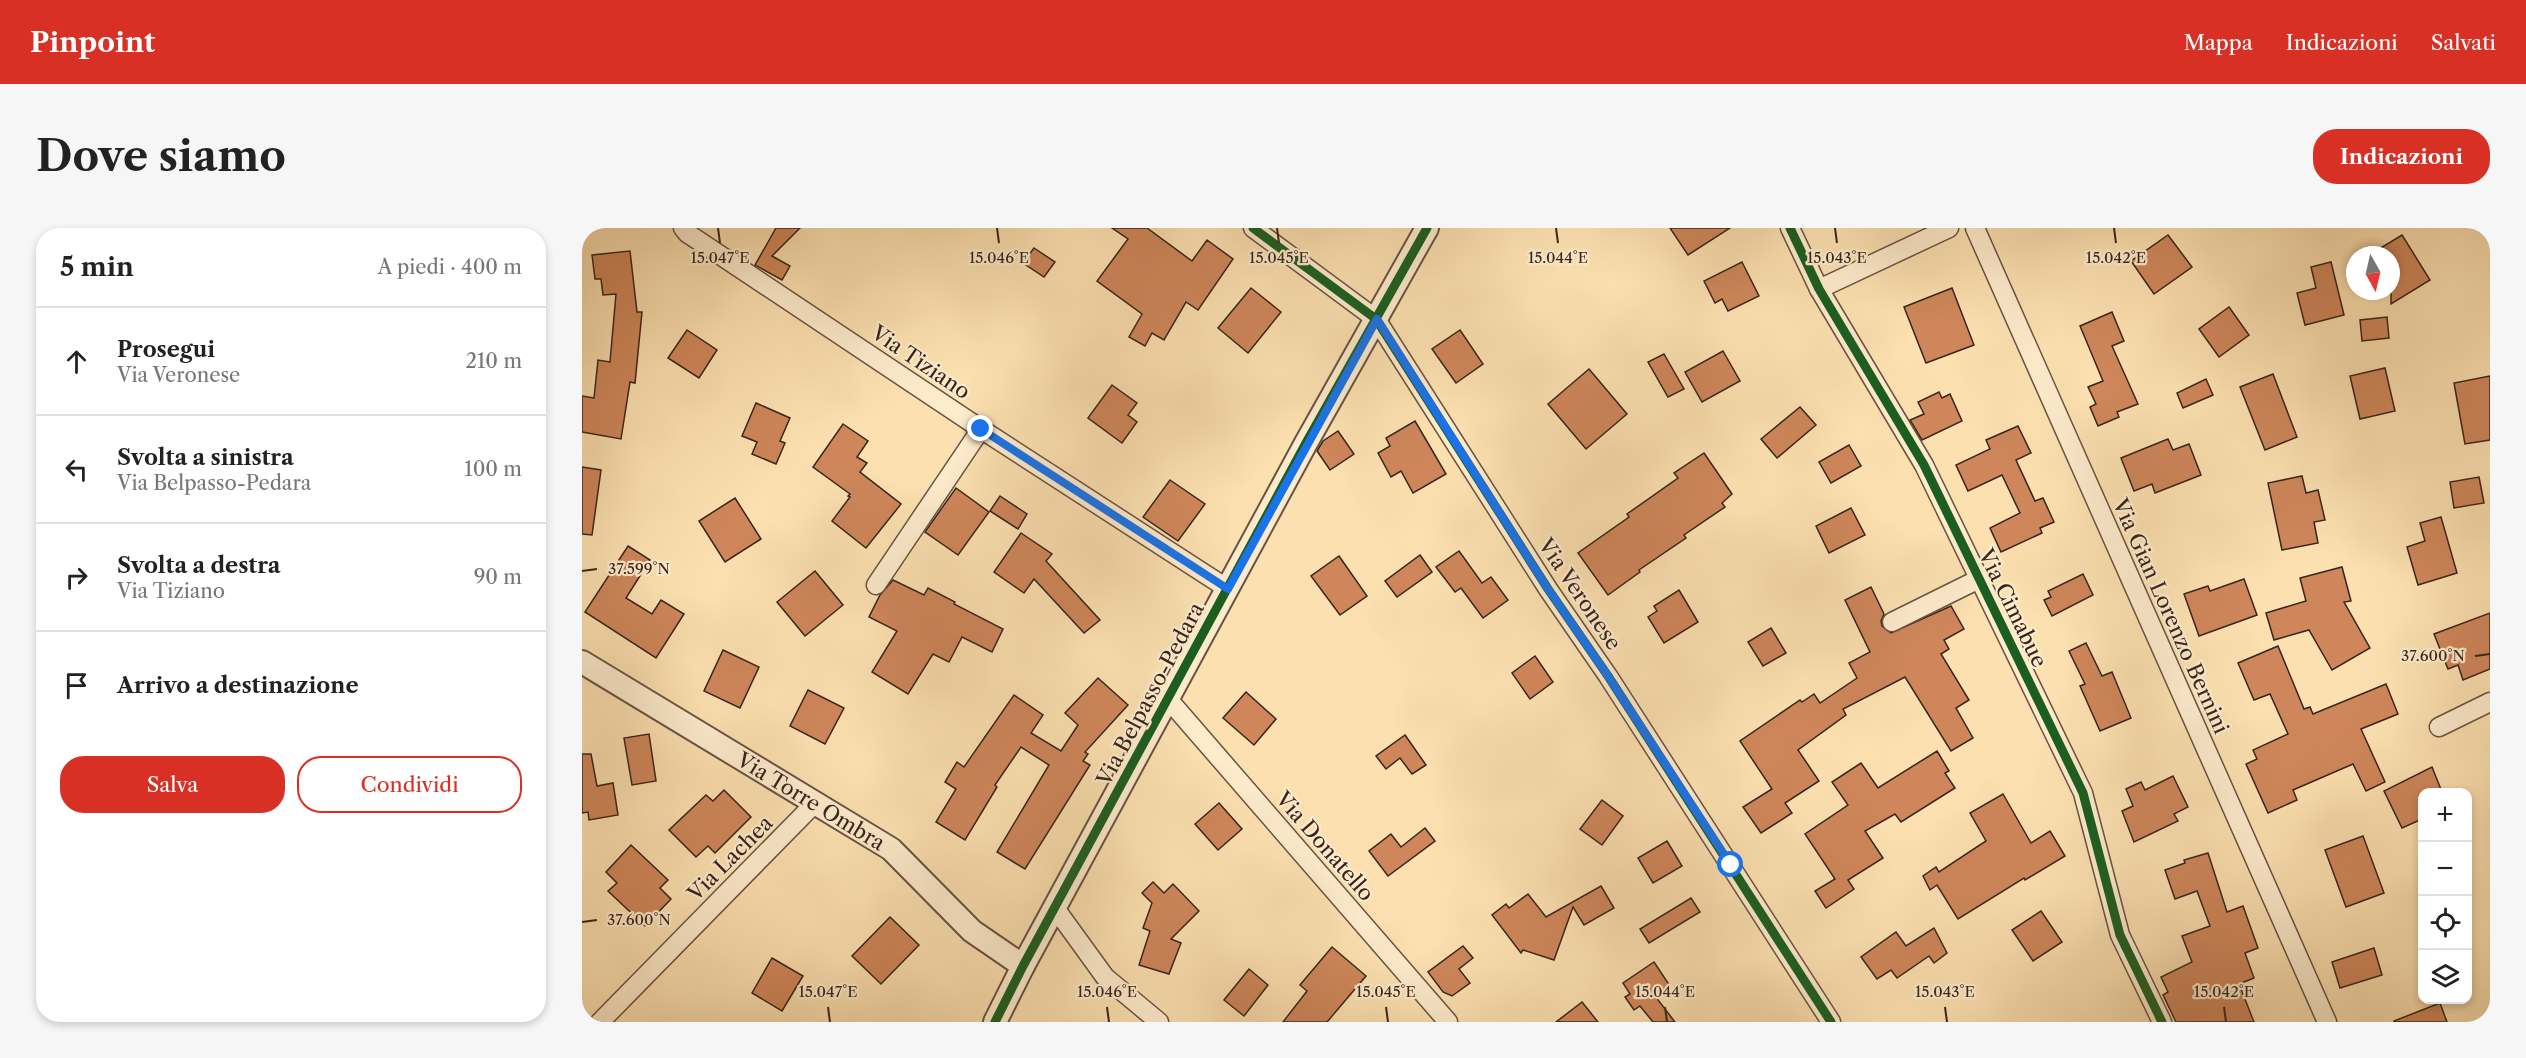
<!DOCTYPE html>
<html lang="it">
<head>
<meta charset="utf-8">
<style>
  body { margin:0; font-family:"Libre Caslon Text",serif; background:#f6f6f6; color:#222 }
  .controls { position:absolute; right:18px; bottom:18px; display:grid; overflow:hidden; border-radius:12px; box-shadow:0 3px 9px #0003 }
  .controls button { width:54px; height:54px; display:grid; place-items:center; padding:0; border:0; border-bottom:2px solid #e0e0e0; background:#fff; color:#222; font:30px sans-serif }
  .compass { position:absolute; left:1764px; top:18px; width:54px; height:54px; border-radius:50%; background:#fff; box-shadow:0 3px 9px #0003; rotate:172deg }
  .stop { position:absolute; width:18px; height:18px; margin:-14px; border:4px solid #1a73e8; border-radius:50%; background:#fff }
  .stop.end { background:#1a73e8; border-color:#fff; box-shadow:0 2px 6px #0008 }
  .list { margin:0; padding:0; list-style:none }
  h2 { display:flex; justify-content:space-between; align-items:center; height:78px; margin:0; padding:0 24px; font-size:26px }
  h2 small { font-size:20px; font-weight:400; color:#767676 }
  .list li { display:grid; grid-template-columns:39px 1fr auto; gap:18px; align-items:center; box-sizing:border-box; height:108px; padding:0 24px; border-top:2px solid #e0e0e0 }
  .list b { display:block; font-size:22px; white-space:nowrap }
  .list p { margin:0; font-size:20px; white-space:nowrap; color:#767676 }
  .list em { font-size:20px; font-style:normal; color:#767676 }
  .actions { display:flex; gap:12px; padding:18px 24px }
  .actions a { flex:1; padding:14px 0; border:2px solid #d93025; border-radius:24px; text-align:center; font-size:21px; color:#d93025 }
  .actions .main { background:#d93025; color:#fff }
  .icon { flex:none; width:33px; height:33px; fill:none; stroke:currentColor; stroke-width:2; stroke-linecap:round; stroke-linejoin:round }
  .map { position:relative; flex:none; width:1908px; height:794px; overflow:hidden; border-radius:24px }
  header { display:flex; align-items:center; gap:36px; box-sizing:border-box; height:84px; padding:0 30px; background:#d93025; color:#fff }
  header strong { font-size:28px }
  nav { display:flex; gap:33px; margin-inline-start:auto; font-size:21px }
  .intro { display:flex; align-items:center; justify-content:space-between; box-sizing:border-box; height:144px; padding:0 36px }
  h1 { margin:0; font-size:42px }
  .button { padding:15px 27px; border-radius:24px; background:#d93025; color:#fff; font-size:21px; font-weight:700 }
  main { display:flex; gap:36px; padding:0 36px }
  aside { flex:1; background:#fff; border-radius:24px; box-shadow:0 3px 9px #0003 }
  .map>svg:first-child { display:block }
  .building { fill:#ce865a; stroke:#38241c; stroke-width:1.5 }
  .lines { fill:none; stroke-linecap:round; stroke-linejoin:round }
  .minor-casing { stroke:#695341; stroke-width:21 }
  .tertiary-casing { stroke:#695341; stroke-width:26 }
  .minor { stroke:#fdebcc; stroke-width:18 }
  .tertiary { stroke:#fdebcc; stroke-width:22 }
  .cycleway-casing { stroke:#fdebcc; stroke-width:13 }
  .cycleway { stroke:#1b5e20; stroke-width:9 }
  .route { stroke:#1a73e8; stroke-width:8 }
  .ticks { fill:none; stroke:#38241c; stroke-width:2 }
  .labels { text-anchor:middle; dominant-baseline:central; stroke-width:4.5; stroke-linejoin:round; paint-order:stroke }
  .street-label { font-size:21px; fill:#38241c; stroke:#fdebcc }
  .ticks-label { font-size:15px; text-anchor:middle; fill:#38241c; stroke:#fdebcc; stroke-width:4.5; stroke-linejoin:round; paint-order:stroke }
</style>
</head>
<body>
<header>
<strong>Pinpoint</strong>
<nav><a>Mappa</a><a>Indicazioni</a><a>Salvati</a></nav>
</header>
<div class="intro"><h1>Dove siamo</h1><a class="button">Indicazioni</a></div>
<main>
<aside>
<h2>5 min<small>A piedi · 400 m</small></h2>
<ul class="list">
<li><svg class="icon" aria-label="ahead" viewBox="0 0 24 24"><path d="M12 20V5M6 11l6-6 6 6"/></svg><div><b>Prosegui</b><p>Via Veronese</p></div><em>210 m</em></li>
<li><svg class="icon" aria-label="left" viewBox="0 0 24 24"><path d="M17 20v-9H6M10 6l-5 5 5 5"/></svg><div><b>Svolta a sinistra</b><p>Via Belpasso-Pedara</p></div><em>100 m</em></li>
<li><svg class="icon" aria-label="right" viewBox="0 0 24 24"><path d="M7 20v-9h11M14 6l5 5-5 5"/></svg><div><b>Svolta a destra</b><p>Via Tiziano</p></div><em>90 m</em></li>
<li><svg class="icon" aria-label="arrive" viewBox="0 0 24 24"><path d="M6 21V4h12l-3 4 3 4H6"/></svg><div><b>Arrivo a destinazione</b></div></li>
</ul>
<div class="actions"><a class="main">Salva</a><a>Condividi</a></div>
</aside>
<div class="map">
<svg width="1908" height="794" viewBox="0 0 1908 794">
  <rect width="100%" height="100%" fill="#fce0b0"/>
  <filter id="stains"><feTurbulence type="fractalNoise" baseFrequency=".00333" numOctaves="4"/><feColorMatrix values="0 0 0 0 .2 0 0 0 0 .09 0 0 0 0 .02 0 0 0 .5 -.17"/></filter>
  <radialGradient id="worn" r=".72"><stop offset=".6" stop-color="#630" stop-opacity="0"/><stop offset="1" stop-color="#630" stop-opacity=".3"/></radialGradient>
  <!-- building -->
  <g class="building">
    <path d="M194,0H218L190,28L208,38L200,52L173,37Z"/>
    <path d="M530,0H565L610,33L625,12L651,31L616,82L604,74L582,112L570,105L563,118L547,109L560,86L515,53L546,11Z"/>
    <path d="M1088,0H1148L1106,27Z"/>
    <path d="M1586,7L1610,39L1572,66L1549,33Z"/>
    <path d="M1820,7L1848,52L1809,76V27H1787Z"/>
    <path d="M452,20L473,34L462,49L441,35Z"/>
    <path d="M48,23L55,84H60L53,155L48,154L39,211L0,204V168L12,170L16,132L28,134L34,66L21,67L19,51H13L10,27Z"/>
    <path d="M1160,34L1177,68L1146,83L1140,71L1133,75L1122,53Z"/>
    <path d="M1749,34L1762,87L1723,97L1715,65L1734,60L1729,39Z"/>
    <path d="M669,60L699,84L666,125L636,100Z"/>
    <path d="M1370,60L1392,117L1344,135L1322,79Z"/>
    <path d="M1647,79L1667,107L1637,129L1617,101Z"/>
    <path d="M1530,84L1542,113L1530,118L1556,176L1535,184L1537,189L1516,198L1508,179L1514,176L1506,159L1521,153L1498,98Z"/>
    <path d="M1805,89L1807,110L1780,113L1778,92Z"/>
    <path d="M105,102L135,122L117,150L86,130Z"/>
    <path d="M878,102L901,136L874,155L850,121Z"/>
    <path d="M1141,123L1158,153L1120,174L1103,144Z"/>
    <path d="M1082,126L1102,161L1086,169L1066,134Z"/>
    <path d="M1803,140L1813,183L1778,191L1768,148Z"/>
    <path d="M1007,141L1045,186L1004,221L966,176Z"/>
    <path d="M1691,146L1715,209L1683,222L1658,159Z"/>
    <path d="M1908,148V212L1883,216L1872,155Z"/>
    <path d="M1624,151L1631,167L1601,180L1595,165Z"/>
    <path d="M530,157L555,175L546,187L555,194L540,215L506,190Z"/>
    <path d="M1357,164L1360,170L1368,166L1380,193L1340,212L1328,192L1342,186L1336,174Z"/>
    <path d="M174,175L208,190L198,213L203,215L194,236L170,226L175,214L160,208Z"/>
    <path d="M1218,179L1234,197L1195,230L1179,211Z"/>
    <path d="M833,193L864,246L831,265L819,243L809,249L796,225L808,218L804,210Z"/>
    <path d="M261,196L286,213L275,229L285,235L278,244L319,276L284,320L250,293L268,269L266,268L268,266L231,239Z"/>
    <path d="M1436,198L1449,225L1434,232L1453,273L1461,270L1472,294L1458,300L1460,305L1419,324L1408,300L1438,285L1420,247L1386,263L1374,237L1408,221L1404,212Z"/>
    <path d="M756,203L772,226L748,242L735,223L741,213Z"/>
    <path d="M1586,211L1591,222L1607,216L1619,247L1573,265L1570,256L1552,263L1539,230Z"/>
    <path d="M1267,217L1279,238L1249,255L1237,234Z"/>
    <path d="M1122,225L1150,266L1140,275L1143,279L1102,307L1104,310L1057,342L1058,344L1026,367L996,325L1047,289L1045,286L1096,250L1092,245Z"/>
    <path d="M0,239L19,242L10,307L0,306Z"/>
    <path d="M1720,248L1724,265L1736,262L1743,292L1732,294L1736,315L1700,322L1686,255Z"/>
    <path d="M1897,249L1902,275L1872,280L1868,254Z"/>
    <path d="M588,252L623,276L596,313L561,289Z"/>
    <path d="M374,260L407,284L376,327L343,304Z"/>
    <path d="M418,268L445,286L436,301L408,283Z"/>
    <path d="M153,270L179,311L143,334L117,293Z"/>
    <path d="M1269,280L1283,307L1247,325L1234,298Z"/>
    <path d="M1859,289L1875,345L1836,357L1825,319L1843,313L1838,295Z"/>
    <path d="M439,305L470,326L464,333L518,392L502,405L452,351L442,365L412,344Z"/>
    <path d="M46,318L68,332L44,370L70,386L79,372L102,386L74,430L3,384Z"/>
    <path d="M877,323L900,355L909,349L926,372L901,390L879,360L873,364L854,339Z"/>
    <path d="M838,327L850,344L815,369L803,353Z"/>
    <path d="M757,328L785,368L758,387L729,348Z"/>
    <path d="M1760,339L1769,373L1762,374L1788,420L1750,442L1727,402L1692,412L1684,385L1724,373L1718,350Z"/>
    <path d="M233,343L261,377L223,408L195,374Z"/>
    <path d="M1501,346L1511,367L1470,388L1462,372L1469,369L1466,363Z"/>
    <path d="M1662,351L1675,387L1617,408L1602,366L1626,358L1628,363Z"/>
    <path d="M311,352L342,367L346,360L373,374L372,376L421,401L410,424L380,409L367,434L351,426L326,466L290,444L315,403L287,389L298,367Z"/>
    <path d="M1289,359L1302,386L1299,393L1300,398L1309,405L1369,378L1382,401L1362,412L1367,421L1359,426L1387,472L1374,480L1391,510L1369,523L1323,449L1261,481L1264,487L1216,522L1237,553L1203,575L1210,585L1179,605L1161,579L1190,561L1158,513L1218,472L1220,474L1232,466L1238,475L1275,450L1267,435L1288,424L1263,372Z"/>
    <path d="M1097,362L1116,394L1082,415L1066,389L1075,383L1072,378Z"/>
    <path d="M1908,385V441L1881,452L1876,437L1866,441L1852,406Z"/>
    <path d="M1189,400L1204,425L1181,438L1166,414Z"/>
    <path d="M1504,415L1520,448L1530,444L1549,490L1518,503L1498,458L1503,456L1487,423Z"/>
    <path d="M1696,418L1722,481L1728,479L1731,486L1804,456L1816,486L1779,501L1803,554L1784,563L1771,536L1711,562L1715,572L1686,585L1664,536L1675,531L1671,522L1706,506L1688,466L1672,472L1656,435Z"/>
    <path d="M141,422L177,439L158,480L122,463Z"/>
    <path d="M953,428L971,454L948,471L930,445Z"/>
    <path d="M516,450L546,477L503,524L506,526L501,533L508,537L443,641L415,624L467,537L439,519L413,557L415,559L383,612L354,594L374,561L363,554L375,534L382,539L432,467L461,487L449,505L479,523L496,497L483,485Z"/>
    <path d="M226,462L262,480L243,516L208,498Z"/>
    <path d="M664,464L694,491L672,517L641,490Z"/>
    <path d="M67,506L74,553L50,557L42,510Z"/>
    <path d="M823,507L844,537L830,546L818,530L804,541L794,528Z"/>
    <path d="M1355,523L1367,543L1363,545L1373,560L1319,594L1313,586L1283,603L1301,630L1266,652L1272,661L1244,680L1233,663L1253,651L1223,606L1266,577L1250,554L1279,535L1296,560Z"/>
    <path d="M0,526H9L15,558L31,555L36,587L7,592L6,584L0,585Z"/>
    <path d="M1850,539L1860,564H1840V591L1820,600L1802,563Z"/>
    <path d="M1591,548L1606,579L1592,586L1596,593L1552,614L1540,583L1551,578L1544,561L1559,554L1563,562Z"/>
    <path d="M142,562L169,589L133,625L126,618L114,629L87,602L124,567L131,573Z"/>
    <path d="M1421,566L1449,615L1468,603L1483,628L1443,652L1442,650L1376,691L1355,657L1348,662L1341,648L1354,639L1357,644L1404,613L1388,585Z"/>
    <path d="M1020,572L1041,588L1020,617L998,601Z"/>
    <path d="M637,575L660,601L636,622L613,596Z"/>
    <path d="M843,600L853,613L806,648L787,623L809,606L819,619Z"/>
    <path d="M1781,608L1802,665L1764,679L1743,622Z"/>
    <path d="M1085,613L1100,638L1071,655L1056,630Z"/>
    <path d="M49,617L86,652L78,660L89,671L63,698L26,663L35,655L24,644Z"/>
    <path d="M1626,625L1645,684L1661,678L1676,720L1663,725L1672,750L1657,756L1672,794H1594L1581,767L1586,764L1579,749L1610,734L1600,708L1628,698L1615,663L1593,671L1583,642L1603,635L1602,632Z"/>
    <path d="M571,654L582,665L591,656L617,683L589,711L599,715L587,746L557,737L568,703L561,700L570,675L560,665Z"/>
    <path d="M1019,658L1032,680L1002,697L991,679L972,732L941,722L939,725L910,687L924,676L927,680L946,666L964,689Z"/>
    <path d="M1109,670L1118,684L1067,715L1058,701Z"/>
    <path d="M1459,683L1480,714L1451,733L1430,702Z"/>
    <path d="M308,689L337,717L299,756L270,728Z"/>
    <path d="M1352,700L1365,725L1352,735L1347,728L1315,750L1309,742L1295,751L1279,729L1314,704L1324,718Z"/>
    <path d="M881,718L891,730L877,741L888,755L870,768L861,764L846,744Z"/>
    <path d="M750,719L784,748L745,794H701L725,763L718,757Z"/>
    <path d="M1792,720L1800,747L1758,760L1750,734Z"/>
    <path d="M190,730L221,748L200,783L170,765Z"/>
    <path d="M1072,734L1088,758L1073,768L1093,794H1071L1058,778L1052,782L1043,769L1048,766L1041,755Z"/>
    <path d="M667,741L686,757L662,788L642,772Z"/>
    <path d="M1000,774L1016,794H974Z"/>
    <path d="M1858,775L1865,794H1812V793Z"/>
  </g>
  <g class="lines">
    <!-- minor casing -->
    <g class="minor-casing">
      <g id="minor">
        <path d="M101,0L105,5L399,201L646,361"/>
        <path d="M671,0L794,91L966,361L1026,448L1249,794"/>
        <path d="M1208,0L1237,61L1342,237L1501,565L1538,707L1580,794"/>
        <path d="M1393,0L1745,794"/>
        <path d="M1237,61L1367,0"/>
        <path d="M294,357L399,201"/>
        <path d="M1310,394L1397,351"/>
        <path d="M586,471L866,794"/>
        <path d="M1857,499L1908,474"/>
        <path d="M473,680L523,749L577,794"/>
        <path d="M18,794L234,574"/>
      </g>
    </g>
    <!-- tertiary casing -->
    <g class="tertiary-casing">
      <g id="tertiary">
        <path id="s1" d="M0,434L309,621L390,703L441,738"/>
        <path d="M413,794L441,738L724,215L845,0"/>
      </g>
    </g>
    <!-- minor -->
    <use href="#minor" class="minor"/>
    <!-- tertiary -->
    <use href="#tertiary" class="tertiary"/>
    <!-- cycleway casing -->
    <g class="cycleway-casing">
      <g id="cycleway">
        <path d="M671,0L794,91L966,361L1026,448L1249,794"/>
        <path d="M1208,0L1237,61L1342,237L1501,565L1538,707L1580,794"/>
        <path d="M413,794L441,738L724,215L845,0"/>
      </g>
    </g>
    <!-- cycleway -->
    <use href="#cycleway" class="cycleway"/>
  </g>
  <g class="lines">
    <!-- route -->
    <path class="route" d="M399,201L646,361L795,91L966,361L1026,448L1149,637"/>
  </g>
  <!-- ticks -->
  <path class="ticks" d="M136,0L138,15M415,0L417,15M695,0L697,15M974,0L976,15M1253,0L1255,15M1532,0L1534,15M0,343L15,341M1893,428L1908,426M0,694L15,692M246,779L248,794M525,779L527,794M804,779L806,794M1083,779L1085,794M1363,779L1365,794M1642,779L1644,794"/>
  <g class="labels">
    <!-- street labels -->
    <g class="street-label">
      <text transform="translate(339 134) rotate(34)">Via Tiziano</text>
      <text transform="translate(998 366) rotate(56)">Via Veronese</text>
      <text transform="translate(1431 380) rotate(64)">Via Cimabue</text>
      <text transform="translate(1589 388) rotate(66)">Via Gian Lorenzo Bernini</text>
      <text transform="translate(568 466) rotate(-62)">Via Belpasso-Pedara</text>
      <text stroke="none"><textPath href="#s1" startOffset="268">Via Torre Ombra</textPath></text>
      <text transform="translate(743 618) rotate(49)">Via Donatello</text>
      <text transform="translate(148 630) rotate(-45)">Via Lachea</text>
    </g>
  </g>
  <g class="ticks-label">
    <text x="138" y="35">15.047°E</text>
    <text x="417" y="35">15.046°E</text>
    <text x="697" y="35">15.045°E</text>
    <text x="976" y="35">15.044°E</text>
    <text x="1255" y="35">15.043°E</text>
    <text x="1534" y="35">15.042°E</text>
    <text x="57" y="346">37.599°N</text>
    <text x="1851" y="433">37.600°N</text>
    <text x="57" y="697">37.600°N</text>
    <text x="246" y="769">15.047°E</text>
    <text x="525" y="769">15.046°E</text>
    <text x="804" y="769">15.045°E</text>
    <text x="1083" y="769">15.044°E</text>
    <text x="1363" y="769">15.043°E</text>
    <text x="1642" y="769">15.042°E</text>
  </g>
  <rect width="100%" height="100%" filter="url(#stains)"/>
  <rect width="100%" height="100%" fill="url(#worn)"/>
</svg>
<div class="controls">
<button>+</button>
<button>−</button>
<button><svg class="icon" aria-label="locate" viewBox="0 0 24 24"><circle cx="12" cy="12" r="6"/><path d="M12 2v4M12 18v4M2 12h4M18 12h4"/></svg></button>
<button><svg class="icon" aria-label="layers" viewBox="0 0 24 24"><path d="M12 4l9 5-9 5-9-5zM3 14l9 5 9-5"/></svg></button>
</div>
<svg class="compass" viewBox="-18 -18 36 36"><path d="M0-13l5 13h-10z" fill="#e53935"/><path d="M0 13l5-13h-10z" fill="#767676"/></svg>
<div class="stop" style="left:1149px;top:637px"></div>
<div class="stop end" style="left:399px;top:201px"></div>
</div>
</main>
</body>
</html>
